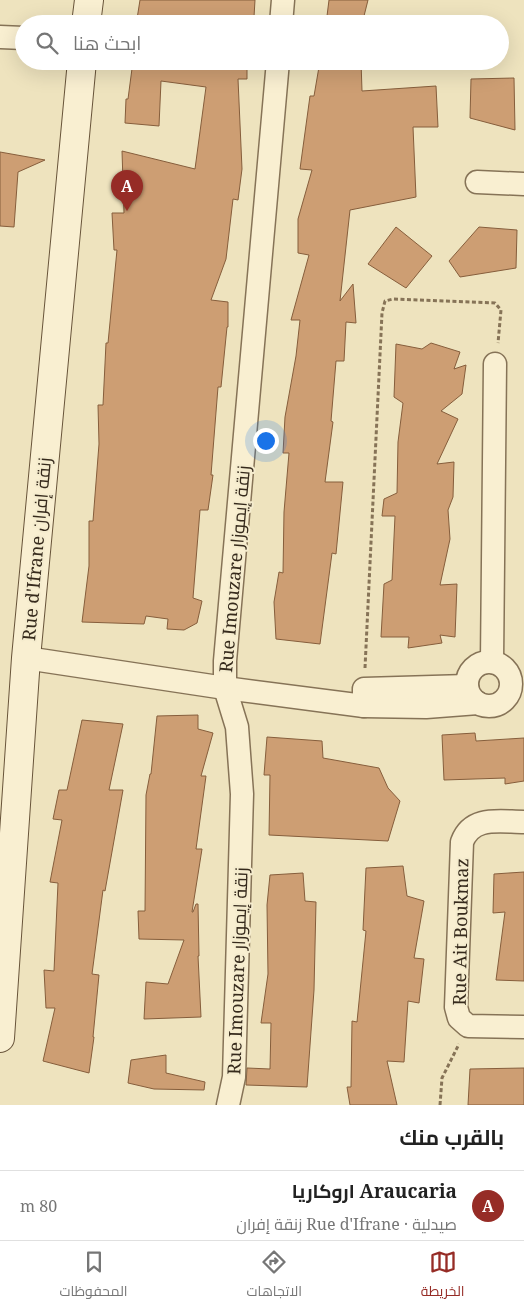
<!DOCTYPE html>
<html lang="ar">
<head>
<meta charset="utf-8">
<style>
  body { margin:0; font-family:"Noto Serif",Cairo,serif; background:#f2f2f2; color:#222; direction:rtl }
  .you { position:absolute; left:265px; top:440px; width:18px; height:18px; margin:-12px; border:4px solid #fff; border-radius:50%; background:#1a73e8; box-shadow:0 0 0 8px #1a73e833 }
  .badge { display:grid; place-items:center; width:32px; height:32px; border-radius:50%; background:#962c26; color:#fff; font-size:16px; font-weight:700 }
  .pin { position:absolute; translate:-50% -41px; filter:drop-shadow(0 1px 2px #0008) }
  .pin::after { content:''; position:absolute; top:26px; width:18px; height:15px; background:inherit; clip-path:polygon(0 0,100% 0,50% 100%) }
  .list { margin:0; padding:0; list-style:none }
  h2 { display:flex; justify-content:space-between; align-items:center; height:65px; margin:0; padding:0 20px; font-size:21px }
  h2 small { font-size:16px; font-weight:400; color:#767676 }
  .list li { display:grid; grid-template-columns:32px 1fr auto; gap:15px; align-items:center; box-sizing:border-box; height:70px; padding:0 20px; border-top:1px solid #e0e0e0 }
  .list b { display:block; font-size:19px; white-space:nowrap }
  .list p { margin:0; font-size:16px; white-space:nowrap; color:#767676 }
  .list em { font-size:16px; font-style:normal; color:#767676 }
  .icon { flex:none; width:28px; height:28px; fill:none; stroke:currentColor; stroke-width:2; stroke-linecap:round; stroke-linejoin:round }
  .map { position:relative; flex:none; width:524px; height:1105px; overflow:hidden; direction:ltr }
  .search { position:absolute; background:#fff; box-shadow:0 5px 20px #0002; left:15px; right:15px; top:15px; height:55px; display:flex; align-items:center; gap:12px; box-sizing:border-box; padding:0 18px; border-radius:28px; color:#767676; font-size:19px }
  .sheet { height:135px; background:#fff }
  nav { display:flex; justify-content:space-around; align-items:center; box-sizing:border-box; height:70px; border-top:1px solid #e0e0e0; background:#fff; font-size:14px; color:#767676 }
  nav a { display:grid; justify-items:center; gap:2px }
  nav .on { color:#962c26 }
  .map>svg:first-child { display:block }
  .building { fill:#cd9e73; stroke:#865e3c }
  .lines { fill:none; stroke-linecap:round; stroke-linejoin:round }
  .street-casing { stroke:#867357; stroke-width:25 }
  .secondary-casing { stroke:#68543a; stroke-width:30 }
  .path { stroke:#867357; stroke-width:3; stroke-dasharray:4 2.5; stroke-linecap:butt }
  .street { stroke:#f9efd1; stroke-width:22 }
  .secondary { stroke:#f9efd1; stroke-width:28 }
  .labels { text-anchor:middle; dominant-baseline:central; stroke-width:4; stroke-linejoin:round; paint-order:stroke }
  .street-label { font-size:18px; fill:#362a1c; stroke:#f5ecce }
</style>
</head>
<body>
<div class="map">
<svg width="524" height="1105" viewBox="0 0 524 1105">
  <rect width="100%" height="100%" fill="#eee3be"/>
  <!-- building -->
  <g class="building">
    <path d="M140,0H255L254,17L185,19V22L137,19Z"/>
    <path d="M329,0H368L362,24H326Z"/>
    <path d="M133,61H247V79H238L242,169L238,200L233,199L226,259L211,300L228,302V327H227L221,387H218L211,475H213L208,510H200L193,598L202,601L197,623L184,630L167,629L168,619L146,616L144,624L82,622L89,566V521H93L99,444L98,405H103L106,343H108L117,250H114L112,213H124L122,151L195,169L206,87L161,81L159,126L125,123L126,99H128Z"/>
    <path d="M320,61H361L362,91L436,86L438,127H413L416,197L350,210L340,301L353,284L356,323L346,322L344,361H336L331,421L333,422L325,482H343L336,554L332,553L320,644L276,639L274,602L279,572L283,573L284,512L289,453H283L285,417L296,356L300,320H291L309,255L298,253V219L312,170L300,169L310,96H314Z"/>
    <path d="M514,78L515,130L470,118L471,79Z"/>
    <path d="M0,152L45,160L18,172L14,227L0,226Z"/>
    <path d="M396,227L432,256L406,288L368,264Z"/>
    <path d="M479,227L517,230L516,268L460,277L449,261Z"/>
    <path d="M431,343L460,352L454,369L466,365L462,394L441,411L458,419L437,464L454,462L453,497L448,510L450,539L440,585L457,584L455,637L440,635L442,643L408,648L409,637H381L384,584L392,580L395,516H382L384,499L397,493L398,442L403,403L394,397L396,344L422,349Z"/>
    <path d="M198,715V729L213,733L201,776H206L196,849H202L192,912H193L196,904H198L199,956H198L201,1017L144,1019L146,982L168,984L184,940L139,939L138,911H145L146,795L150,774H151L157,716Z"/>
    <path d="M82,720L123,724L109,790H123L105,891L103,890L92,974L99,975L93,1037H94L89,1073L43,1061L55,1008H46L44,970L54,971L58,883L50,882L62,820L53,819L59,790H67Z"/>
    <path d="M475,733L476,741L524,738V781L505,784V778L444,780L442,735Z"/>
    <path d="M267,737L322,741L323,758L379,768L388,788L400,801L388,841L269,835L270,775H264Z"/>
    <path d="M403,866L407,896L424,901L414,958L424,959L419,1003L408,1001L404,1062L387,1061L397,1105H350L347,1087H351L352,1021L357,1022L366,931L363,930L366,868Z"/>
    <path d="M524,872V981L496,980L505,912L493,913L494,874Z"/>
    <path d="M303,873L305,901L316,902L314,990L307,1087L246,1085L247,1068L270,1069L271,1023H261L268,974L267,905L270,875Z"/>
    <path d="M166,1055V1073L205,1082L204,1090L154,1089L128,1083L131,1060Z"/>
    <path d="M524,1068V1105H468L470,1069Z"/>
  </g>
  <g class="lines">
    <!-- street casing -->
    <g class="street-casing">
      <g id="street">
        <path d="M281,24L283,0"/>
        <path d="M0,37L24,38"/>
        <path d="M477,182L524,184"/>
        <path d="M26,658L225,688L364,706L426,707L478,703"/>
        <path d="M492,661L495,364"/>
        <circle cx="489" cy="684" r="22"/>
        <path d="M364,706V689L467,686"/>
        <path d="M524,822C500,822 472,815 462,842L456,1007L459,1018L468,1026L524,1027"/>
        <path d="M228,1105L234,1077L242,794L237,727L225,688V661L278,61"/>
      </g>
    </g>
    <!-- secondary casing -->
    <g class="secondary-casing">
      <g id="secondary">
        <path d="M86,24L89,0"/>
        <path d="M0,1038L26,658L82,61"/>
      </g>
    </g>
    <!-- path -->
    <g class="path">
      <path d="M365,668L382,313L385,301L393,299L495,303L501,310L498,343"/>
      <path d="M440,1105L442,1078L459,1044"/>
    </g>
    <!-- street -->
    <use href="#street" class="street"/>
    <!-- secondary -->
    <use href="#secondary" class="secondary"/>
  </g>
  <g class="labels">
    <!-- street labels -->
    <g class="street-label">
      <text transform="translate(36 549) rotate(-85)">Rue d'Ifrane زنقة إفران</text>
      <text transform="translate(234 569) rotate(-85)">Rue Imouzare زنقة إيموزار</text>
      <text transform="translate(460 932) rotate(-89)">Rue Ait Boukmaz</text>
      <text transform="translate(237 971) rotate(-88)">Rue Imouzare زنقة إيموزار</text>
    </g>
  </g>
</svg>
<div class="you"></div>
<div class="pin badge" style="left:127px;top:211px">A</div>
<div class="search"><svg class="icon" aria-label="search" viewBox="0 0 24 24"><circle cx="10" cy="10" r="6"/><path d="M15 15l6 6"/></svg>ابحث هنا</div>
</div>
<section class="sheet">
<h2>بالقرب منك<small></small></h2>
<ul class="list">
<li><span class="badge">A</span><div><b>Araucaria اروكاريا</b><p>صيدلية · Rue d'Ifrane زنقة إفران</p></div><em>80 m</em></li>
</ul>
</section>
<nav>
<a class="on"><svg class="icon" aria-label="map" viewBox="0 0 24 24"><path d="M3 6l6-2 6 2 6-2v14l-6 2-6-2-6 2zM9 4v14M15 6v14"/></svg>الخريطة</a>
<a><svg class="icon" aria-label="directions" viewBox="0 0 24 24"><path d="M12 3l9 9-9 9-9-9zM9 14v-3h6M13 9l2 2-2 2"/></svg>الاتجاهات</a>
<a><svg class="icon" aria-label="saved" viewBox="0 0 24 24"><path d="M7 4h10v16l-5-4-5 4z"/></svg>المحفوظات</a>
</nav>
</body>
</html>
